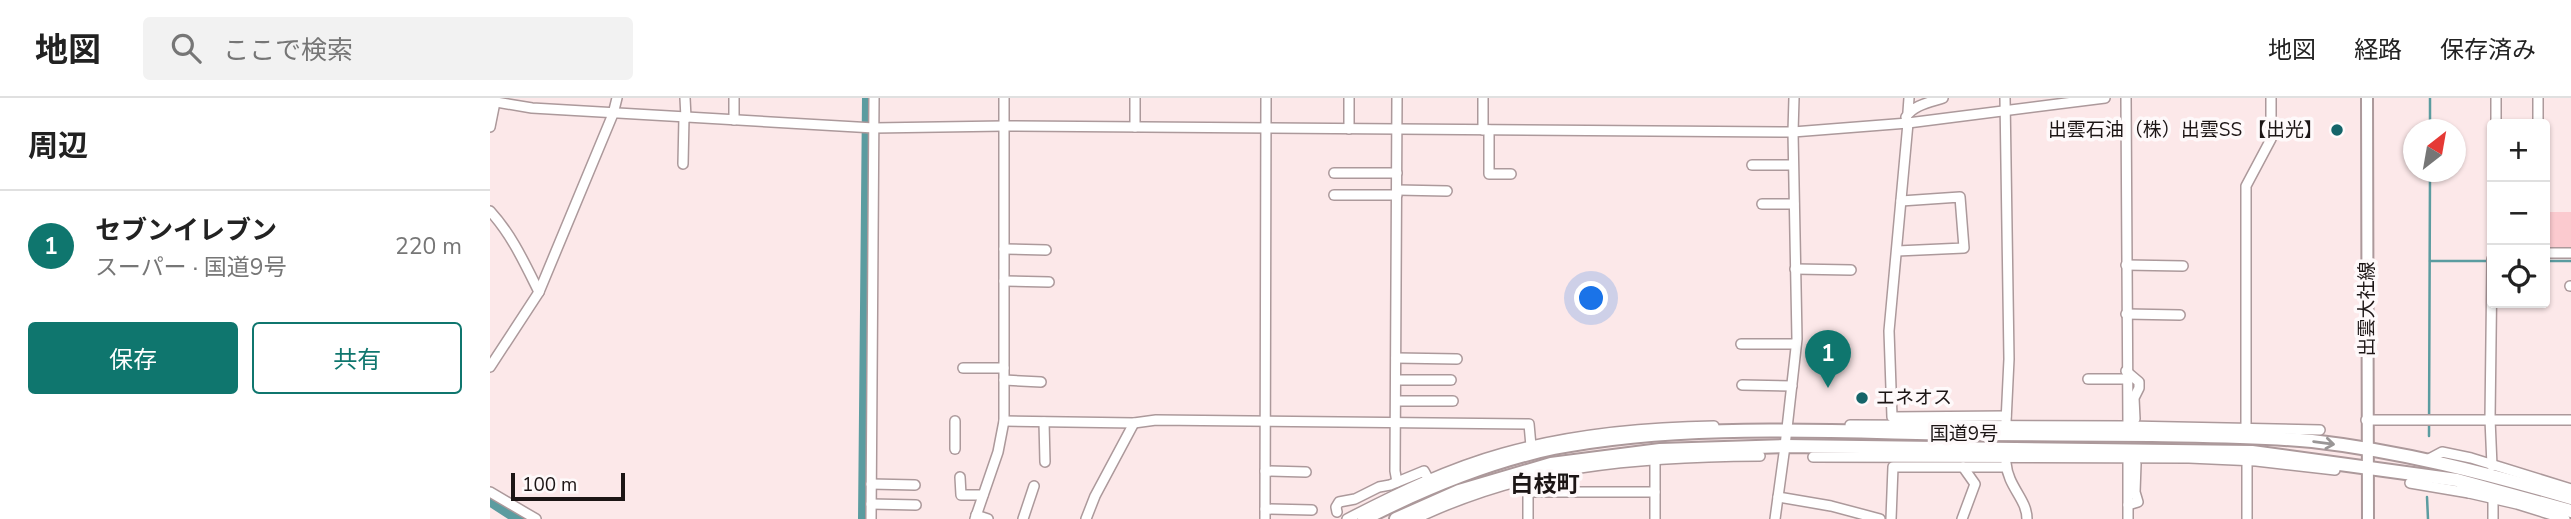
<!DOCTYPE html>
<html lang="ja">
<head>
<meta charset="utf-8">
<style>
  body { margin:0; font-family:"Nunito Sans","Noto Sans JP",sans-serif; background:#f2f2f2; color:#222 }
  .controls { position:absolute; right:21px; top:21px; display:grid; overflow:hidden; border-radius:7px; box-shadow:0 2px 5px #0004 }
  .controls button { width:63px; height:63px; display:grid; place-items:center; padding:0; border:0; border-bottom:2px solid #e0e0e0; background:#fff; color:#222; font:35px sans-serif }
  .compass { position:absolute; left:1913px; top:21px; width:63px; height:63px; border-radius:50%; background:#fff; box-shadow:0 2px 5px #0004; rotate:31deg }
  .scale { position:absolute; left:21px; bottom:18px; width:114px; box-sizing:border-box; padding-left:7px; border:4px solid #1c1515; border-top:0; font-size:19px; line-height:24px; white-space:nowrap; color:#1c1515; -webkit-text-stroke:5px #fef9fa; paint-order:stroke }
  .you { position:absolute; left:1102px; top:201px; width:24px; height:24px; margin:-18px; border:5px solid #fff; border-radius:50%; background:#1a73e8; box-shadow:0 0 0 10px #1a73e833 }
  .badge { display:grid; place-items:center; width:46px; height:46px; border-radius:50%; background:#0f766e; color:#fff; font-size:23px; font-weight:700 }
  .pin { position:absolute; translate:-50% -58px; filter:drop-shadow(0 2px 4px #0008) }
  .pin::after { content:''; position:absolute; top:37px; width:24px; height:21px; background:inherit; clip-path:polygon(0 0,100% 0,50% 100%) }
  .list { margin:0; padding:0; list-style:none }
  h2 { display:flex; justify-content:space-between; align-items:center; height:91px; margin:0; padding:0 28px; font-size:30px }
  h2 small { font-size:23px; font-weight:400; color:#767676 }
  .list li { display:grid; grid-template-columns:46px 1fr auto; gap:21px; align-items:center; box-sizing:border-box; height:112px; padding:0 28px; border-top:2px solid #e0e0e0 }
  .list b { display:block; font-size:26px; white-space:nowrap }
  .list p { margin:0; font-size:23px; white-space:nowrap; color:#767676 }
  .list em { font-size:23px; font-style:normal; color:#767676 }
  .actions { display:flex; gap:14px; padding:21px 28px }
  .actions a { flex:1; padding:16px 0; border:2px solid #0f766e; border-radius:7px; text-align:center; font-size:24px; color:#0f766e }
  .actions .main { background:#0f766e; color:#fff }
  .icon { flex:none; width:38px; height:38px; fill:none; stroke:currentColor; stroke-width:2; stroke-linecap:round; stroke-linejoin:round }
  .map { position:relative; flex:none; width:2081px; height:421px; overflow:hidden }
  header { display:flex; align-items:center; gap:42px; box-sizing:border-box; height:98px; padding:0 35px; background:#fff; border-bottom:2px solid #e0e0e0 }
  header strong { font-size:33px }
  nav { display:flex; gap:38px; margin-inline-start:auto; font-size:24px }
  .search { width:490px; height:63px; background:#f2f2f2; display:flex; align-items:center; gap:18px; box-sizing:border-box; padding:0 24px; border-radius:7px; color:#767676; font-size:26px }
  main { display:flex }
  aside { flex:1; background:#fff }
  .map>svg:first-child { display:block }
  .green { fill:#fbcacf }
  .lines { fill:none; stroke-linecap:round; stroke-linejoin:round }
  .stream { stroke:#5b9ca0; stroke-width:2.5 }
  .river { stroke:#5b9ca0; stroke-width:14 }
  .minor-casing { stroke:#ac999b; stroke-width:12 }
  .major-casing { stroke:#ac999b; stroke-width:14 }
  .highway-casing { stroke:#ac999b; stroke-width:16 }
  .minor { stroke:#fff; stroke-width:9 }
  .major { stroke:#fff; stroke-width:10 }
  .highway { stroke:#fff; stroke-width:12 }
  .oneway { stroke:#999696 }
  .poi-dot { fill:#146469; stroke:#fef9fa; stroke-width:2.5 }
  .labels { text-anchor:middle; dominant-baseline:central; stroke-width:7; stroke-linejoin:round; paint-order:stroke }
  .poi-label { font-size:19px; fill:#1c1515; stroke:#fef9fa; text-anchor:end }
  .street-label { font-size:19px; fill:#1c1515; stroke:#fef9fa }
  .quarter-label { font-size:23px; font-weight:bold; fill:#1c1515; stroke:#fef9fa }
</style>
</head>
<body>
<header>
<strong>地図</strong>
<div class="search"><svg class="icon" aria-label="search" viewBox="0 0 24 24"><circle cx="10" cy="10" r="6"/><path d="M15 15l6 6"/></svg>ここで検索</div>
<nav><a>地図</a><a>経路</a><a>保存済み</a></nav>
</header>
<main>
<aside>
<h2>周辺<small></small></h2>
<ul class="list">
<li><span class="badge">1</span><div><b>セブンイレブン</b><p>スーパー · 国道9号</p></div><em>220 m</em></li>
</ul>
<div class="actions"><a class="main">保存</a><a>共有</a></div>
</aside>
<div class="map">
<svg width="2081" height="421" viewBox="0 0 2081 421">
  <rect width="100%" height="100%" fill="#fce8e9"/>
  <!-- green -->
  <path class="green" d="M2055,114H2081V152L2055,151Z"/>
  <g class="lines">
    <!-- stream -->
    <g class="stream">
      <path d="M1940,0V32"/>
      <path d="M1940,163H1999"/>
      <path d="M2055,163H2081"/>
      <path d="M1939,338L1940,74"/>
      <path d="M1937,399L1938,421"/>
    </g>
    <!-- river -->
    <g class="river">
      <path d="M0,401L31,421"/>
      <path d="M375,421L379,0"/>
    </g>
    <!-- minor casing -->
    <g class="minor-casing">
      <g id="minor">
        <path d="M195,0L196,20"/>
        <path d="M244,0V22"/>
        <path d="M859,0V31"/>
        <path d="M907,0L905,373L907,384"/>
        <path d="M1453,0C1441,4 1423,7 1416,19L1418,25L1399,233L1402,319L1516,318"/>
        <path d="M1515,0L1519,261L1516,324"/>
        <path d="M1636,0L1638,328"/>
        <path d="M2006,0V26"/>
        <path d="M2048,0V26"/>
        <path d="M0,3L42,10L384,30L514,28L1303,34L1418,25L1615,0"/>
        <path d="M1418,14L1419,0"/>
        <path d="M0,29L5,4"/>
        <path d="M645,29V0"/>
        <path d="M993,32V0"/>
        <path d="M999,32V76H1021"/>
        <path d="M193,66L194,19"/>
        <path d="M1262,67H1303"/>
        <path d="M844,75H907"/>
        <path d="M907,92L957,93"/>
        <path d="M844,97H907"/>
        <path d="M1272,106H1304"/>
        <path d="M0,113C22,137 35,166 49,194"/>
        <path d="M514,151L556,152"/>
        <path d="M1407,153L1474,150L1470,99L1411,103"/>
        <path d="M2055,155H2081"/>
        <path d="M2002,161L2000,321L2002,368"/>
        <path d="M1636,167L1693,168"/>
        <path d="M1305,171L1361,172"/>
        <path d="M514,183L559,184"/>
        <path d="M2080,188H2081"/>
        <path d="M1636,216L1690,217"/>
        <path d="M1251,246H1306"/>
        <path d="M906,260L967,261"/>
        <path d="M0,269L49,194L123,16L127,0"/>
        <path d="M473,270H514"/>
        <path d="M1636,273L1649,284V290L1644,300L1645,321"/>
        <path d="M1598,281H1636"/>
        <path d="M514,282L551,284"/>
        <path d="M906,282H961"/>
        <path d="M1252,287L1302,288"/>
        <path d="M906,303H963"/>
        <path d="M1876,322H2081"/>
        <path d="M514,323L644,325L666,322L1039,326L1041,348"/>
        <path d="M554,324L555,364"/>
        <path d="M1360,327L1638,328L1830,332"/>
        <path d="M1756,331V88L1781,41V0"/>
        <path d="M465,351V323"/>
        <path d="M1323,359L1699,360L1766,363L1845,372"/>
        <path d="M1638,360V421"/>
        <path d="M1165,361V421"/>
        <path d="M1757,362V421"/>
        <path d="M1937,362L1952,354L1981,360L2081,391"/>
        <path d="M1516,365C1518,389 1537,401 1537,421"/>
        <path d="M775,373L816,374"/>
        <path d="M470,379L471,397H493"/>
        <path d="M1036,381L1038,394V421"/>
        <path d="M1967,382L1979,395L2027,406L2075,421"/>
        <path d="M1920,385L1979,395"/>
        <path d="M381,386L425,387"/>
        <path d="M0,394L46,421"/>
        <path d="M1038,394H1165"/>
        <path d="M1288,399L1341,408L1390,421"/>
        <path d="M2003,401V421"/>
        <path d="M381,406L426,407"/>
        <path d="M1638,407L1648,404L1645,394L1646,366"/>
        <path d="M775,411L822,412"/>
        <path d="M847,414L846,409L849,404L865,401L889,389L900,387L934,373L939,382"/>
        <path d="M486,417L498,421"/>
        <path d="M381,421L384,0"/>
        <path d="M485,421L508,354L514,323V0"/>
        <path d="M533,421L544,388"/>
        <path d="M596,421L605,398L644,325"/>
        <path d="M775,421L776,0"/>
        <path d="M857,421C907,395 959,370 1013,355C1082,336 1152,329 1224,328"/>
        <path d="M925,421C1038,367 1146,359 1270,358"/>
        <path d="M1285,421L1295,348L1307,241L1303,34L1304,0"/>
        <path d="M1401,421L1403,369H1516"/>
        <path d="M1472,421L1485,386L1473,369"/>
      </g>
    </g>
    <!-- major casing -->
    <g class="major-casing">
      <path id="major" d="M1877,0L1878,421"/>
    </g>
    <!-- highway casing -->
    <g class="highway-casing">
      <g id="highway">
        <path d="M874,421C935,390 997,364 1064,350C1196,324 1342,334 1477,336C1539,336 1600,337 1662,337C1715,338 1769,338 1822,343C1910,353 1996,375 2081,400"/>
        <path d="M906,421L969,393L1061,366L1170,352L1295,348L1762,354L1967,382L2081,413"/>
      </g>
    </g>
    <!-- minor -->
    <use href="#minor" class="minor"/>
    <!-- major -->
    <use href="#major" class="major"/>
    <!-- highway -->
    <use href="#highway" class="highway"/>
  </g>
  <!-- one-way arrows -->
  <defs><path id="oneway-shaft" d="M-6 0H5M1.5-3L5.5 0L1.5 3" fill="none" stroke-width="1.6" stroke-linecap="round" stroke-linejoin="round" transform="scale(1.75)"/></defs>
  <use class="oneway" href="#oneway-shaft" transform="translate(1834 345) rotate(8)"/>
  <!-- markers -->
  <g class="poi-dot">
    <circle cx="1847" cy="32" r="7"/>
    <circle cx="1372" cy="300" r="7"/>
  </g>
  <g class="labels">
    <!-- poi labels -->
    <g class="poi-label">
      <text x="1833" y="32">出雲石油（株）出雲SS 【出光】</text>
      <text x="1386" y="300" text-anchor="start">エネオス</text>
    </g>
    <!-- street labels -->
    <g class="street-label">
      <text transform="translate(1877 211) rotate(-90)">出雲大社線</text>
      <text x="1474" y="336">国道9号</text>
    </g>
    <!-- quarter labels -->
    <g class="quarter-label">
      <text x="1055" y="386">白枝町</text>
    </g>
  </g>
</svg>
<div class="controls">
<button>+</button>
<button>−</button>
<button><svg class="icon" aria-label="locate" viewBox="0 0 24 24"><circle cx="12" cy="12" r="6"/><path d="M12 2v4M12 18v4M2 12h4M18 12h4"/></svg></button>
</div>
<svg class="compass" viewBox="-18 -18 36 36"><path d="M0-13l5 13h-10z" fill="#e53935"/><path d="M0 13l5-13h-10z" fill="#767676"/></svg>
<div class="scale">100 m</div>
<div class="you"></div>
<div class="pin badge" style="left:1338px;top:290px">1</div>
</div>
</main>
</body>
</html>
